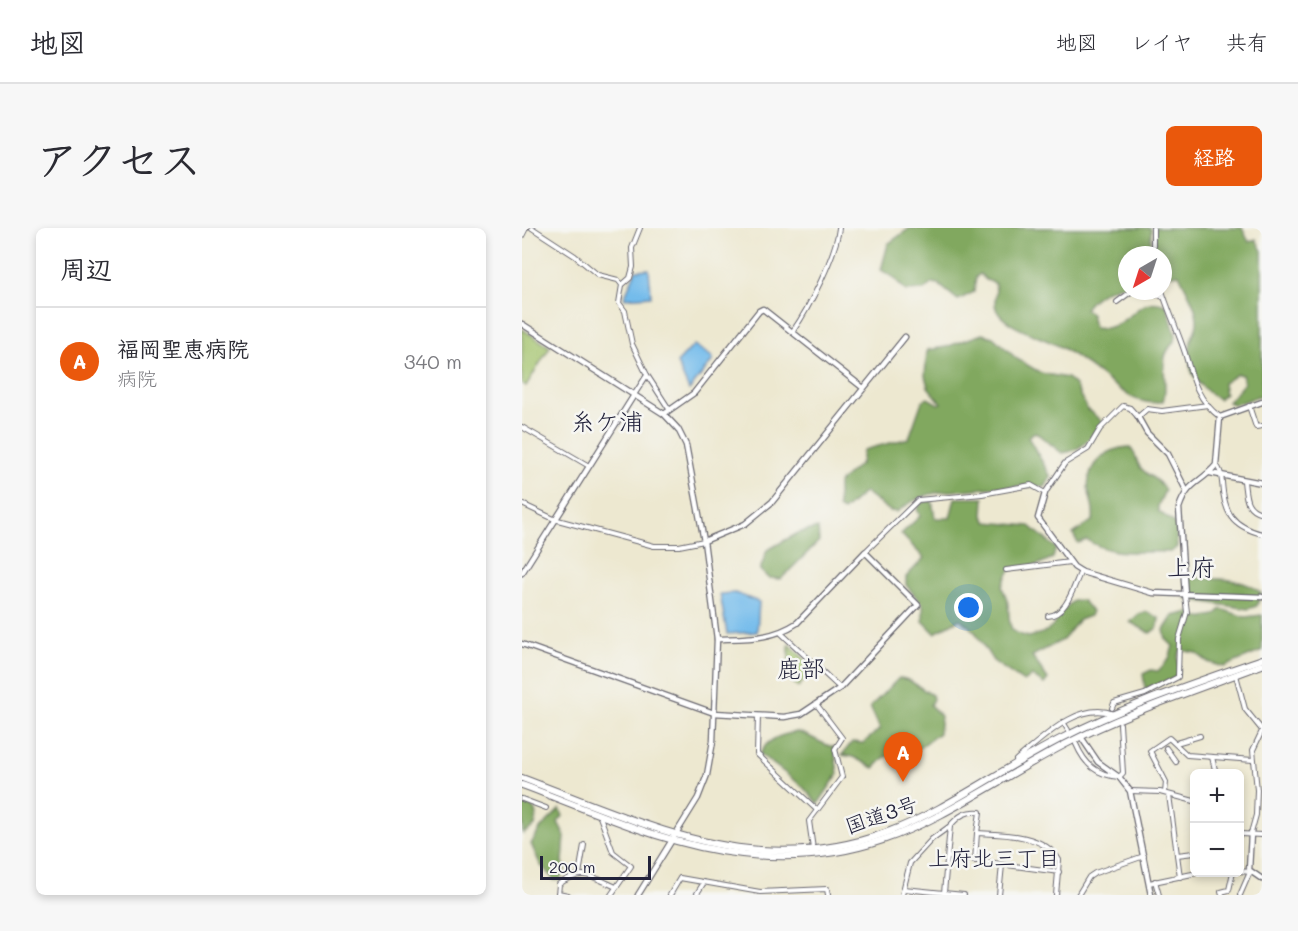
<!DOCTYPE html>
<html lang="ja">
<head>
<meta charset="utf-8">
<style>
  body { margin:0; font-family:Mali,"Klee One",sans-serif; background:#f7f7f7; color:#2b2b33 }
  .controls { position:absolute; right:18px; bottom:18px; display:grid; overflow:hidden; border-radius:9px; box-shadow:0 3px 9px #0003 }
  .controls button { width:54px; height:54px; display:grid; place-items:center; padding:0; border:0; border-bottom:2px solid #e1e1e2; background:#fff; color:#2b2b33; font:30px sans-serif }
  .compass { position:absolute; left:596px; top:18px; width:54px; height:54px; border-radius:50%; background:#fff; box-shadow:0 3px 9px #0003; rotate:219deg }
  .scale { position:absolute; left:18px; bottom:15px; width:111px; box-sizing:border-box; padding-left:6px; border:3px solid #22223b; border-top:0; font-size:16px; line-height:21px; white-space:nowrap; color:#22223b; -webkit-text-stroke:4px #f6f6f2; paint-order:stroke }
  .you { position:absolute; left:447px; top:380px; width:21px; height:21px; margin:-15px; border:4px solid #fff; border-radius:50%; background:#1a73e8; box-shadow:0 0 0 9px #1a73e833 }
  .badge { display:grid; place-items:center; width:39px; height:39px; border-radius:50%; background:#ea580c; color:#fff; font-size:20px; font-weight:700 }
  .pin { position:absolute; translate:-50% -50px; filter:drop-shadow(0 2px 3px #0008) }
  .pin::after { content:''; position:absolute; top:32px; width:21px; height:18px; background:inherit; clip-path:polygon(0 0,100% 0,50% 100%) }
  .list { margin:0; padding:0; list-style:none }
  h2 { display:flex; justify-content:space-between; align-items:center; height:78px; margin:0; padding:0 24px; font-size:26px }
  h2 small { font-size:20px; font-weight:400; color:#7c7c81 }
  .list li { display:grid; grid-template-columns:39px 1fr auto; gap:18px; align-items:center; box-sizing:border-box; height:108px; padding:0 24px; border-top:2px solid #e1e1e2 }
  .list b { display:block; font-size:22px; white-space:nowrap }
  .list p { margin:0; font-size:20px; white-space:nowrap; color:#7c7c81 }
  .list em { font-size:20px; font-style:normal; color:#7c7c81 }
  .map { position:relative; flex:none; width:740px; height:667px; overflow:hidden; border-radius:9px }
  header { display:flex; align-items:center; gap:36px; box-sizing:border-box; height:84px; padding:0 30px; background:#fff; border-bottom:2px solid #e1e1e2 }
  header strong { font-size:28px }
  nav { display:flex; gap:33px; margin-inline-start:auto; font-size:21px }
  .intro { display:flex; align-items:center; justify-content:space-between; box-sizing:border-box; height:144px; padding:0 36px }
  h1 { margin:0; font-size:42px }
  .button { padding:15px 27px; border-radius:9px; background:#ea580c; color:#fff; font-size:21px; font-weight:700 }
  main { display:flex; gap:36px; padding:0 36px }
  aside { flex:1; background:#fff; border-radius:9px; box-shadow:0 3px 9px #0003 }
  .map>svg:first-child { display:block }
  .green { fill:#a2c26a; stroke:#627252; stroke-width:1.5 }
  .forest { fill:#81a85e; stroke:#52654c; stroke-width:1.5 }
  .water { fill:#73bbeb; stroke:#4a6e93; stroke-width:1.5 }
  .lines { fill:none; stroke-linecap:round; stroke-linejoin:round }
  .street-casing { stroke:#69676f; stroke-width:6 }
  .secondary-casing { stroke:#69676f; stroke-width:7 }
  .highway-casing { stroke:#69676f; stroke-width:8 }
  .street { stroke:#fff; stroke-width:4 }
  .secondary { stroke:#fff; stroke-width:4.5 }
  .highway { stroke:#fff; stroke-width:6 }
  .labels { text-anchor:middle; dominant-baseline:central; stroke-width:5; stroke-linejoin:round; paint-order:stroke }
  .street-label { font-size:21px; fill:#22223b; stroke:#f6f6f2 }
  .neighbourhood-label { font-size:22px; fill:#22223b; stroke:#f6f6f2 }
  .quarter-label { font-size:24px; fill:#22223b; stroke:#f6f6f2 }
</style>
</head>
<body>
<header>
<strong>地図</strong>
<nav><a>地図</a><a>レイヤ</a><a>共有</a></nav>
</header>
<div class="intro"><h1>アクセス</h1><a class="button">経路</a></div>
<main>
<aside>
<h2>周辺<small></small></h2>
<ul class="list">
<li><span class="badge">A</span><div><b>福岡聖恵病院</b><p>病院</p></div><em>340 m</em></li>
</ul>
</aside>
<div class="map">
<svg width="740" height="667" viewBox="0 0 740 667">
  <rect width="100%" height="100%" fill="#f6f6f2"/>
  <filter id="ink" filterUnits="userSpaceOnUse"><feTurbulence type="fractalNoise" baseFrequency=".0167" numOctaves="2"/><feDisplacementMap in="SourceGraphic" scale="12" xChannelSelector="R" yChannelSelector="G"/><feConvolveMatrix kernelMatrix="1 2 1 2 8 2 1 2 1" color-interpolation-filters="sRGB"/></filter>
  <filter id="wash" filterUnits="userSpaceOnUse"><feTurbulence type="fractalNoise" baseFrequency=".008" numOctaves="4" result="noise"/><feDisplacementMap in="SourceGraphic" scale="24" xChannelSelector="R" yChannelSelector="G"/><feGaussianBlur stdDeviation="1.35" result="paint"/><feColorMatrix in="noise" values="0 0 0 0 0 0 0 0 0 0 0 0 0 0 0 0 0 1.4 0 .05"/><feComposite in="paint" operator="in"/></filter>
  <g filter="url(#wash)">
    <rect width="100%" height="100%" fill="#ede8d0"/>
    <!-- green -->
    <g class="green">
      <path d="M0,101L28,119L4,158L0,155Z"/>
      <path d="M267,416L293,441L276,459L266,450Z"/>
    </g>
    <!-- forest -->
    <g class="forest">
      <path d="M388,0H629V27H605V57C589,58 572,67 563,81L569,86L572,100C609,105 614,62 645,78L654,108C652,116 645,120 643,129C640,143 646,159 641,173C631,177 615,173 606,167C584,153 565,135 542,121C525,110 491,103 477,86C469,77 476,66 473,55L464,52L458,46L454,49L452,64L436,72L416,56L410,55L402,62L384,63L371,49L359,42L366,16Z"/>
      <path d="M633,0H720L727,14L734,11L740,23V167L712,177L706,174L722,155L720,147L715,146L701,155L703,166L696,171C672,155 663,143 669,112C671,107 675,100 675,95C676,79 663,60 657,46L642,48L641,27L633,26Z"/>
      <path d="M460,106L471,109L495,131L519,145L545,150L553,157L565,181L581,194C569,209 561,223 540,225L513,204L506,209L529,249L523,259C498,257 477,259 453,261C419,264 403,262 375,284L368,283L343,264L321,283L316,280V255L339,235L341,222L387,210L400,173L406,170L416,176L419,175L406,159L403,148L405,122L424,119Z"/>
      <path d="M607,219C615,225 613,232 618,239C626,249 636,250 643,262L636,278V283L654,296L655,319L649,324C619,322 592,330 565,312L556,315L551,306L571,292C573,279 567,270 566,259C566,235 584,220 607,219Z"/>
      <path d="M433,270H462L461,288L465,294L508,298L534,320L531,330C525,332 519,336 512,338C490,343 490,332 480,359C482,365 486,371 486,377C489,396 483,404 507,409C520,405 533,403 535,388L551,373L560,372L570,383L568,388L557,392L541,412L510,428L526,451L522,456L510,448L502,454L471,433L453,404L438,391L413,405L401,393V377L384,357V349L402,330L379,306L398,288L395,281L399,275L410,272L413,290H428Z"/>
      <path d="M296,300L297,313L259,351L246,350L238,342L245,322L276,305Z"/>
      <path d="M665,350C689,351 721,348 739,365L735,378L726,381L664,371Z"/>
      <path d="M699,381L723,389L740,387V423L702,439L686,434L674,425L659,422L656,429L657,444L651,451L623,461L621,446L629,442L636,443L647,431L651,418L644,411L642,402L651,388L668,384L677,390L693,387Z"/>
      <path d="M625,384L637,390L636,399L628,405L608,394L617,386Z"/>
      <path d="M377,450C388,450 399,461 410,467L411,471L408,477L419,488L417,505L393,523L363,529L352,540L331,529L320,527L330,514L341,515L358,501L348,479Z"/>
      <path d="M275,504C290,507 297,516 312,519L316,546L296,576L280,558L238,526C244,511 260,506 275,504Z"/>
      <path d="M0,573C13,579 16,583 13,598L1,606Z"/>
      <path d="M38,581L41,588L36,594L43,608L41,634L43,640L38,652H32L18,636L9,616L18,601Z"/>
    </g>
    <!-- water -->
    <g class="water">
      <path d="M127,41L129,68L102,70L114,42Z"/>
      <path d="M172,117L190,129L191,132L167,162L155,135Z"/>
      <path d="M213,365L237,374L235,404L205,406L198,366Z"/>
    </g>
  </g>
  <g filter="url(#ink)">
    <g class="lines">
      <!-- street casing -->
      <g class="street-casing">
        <g id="street">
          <path d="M10,0L53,28L76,47L96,52L100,57"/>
          <path d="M631,0V27"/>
          <path d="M0,8L4,0"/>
          <path d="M628,63L641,69"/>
          <path d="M640,63C647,84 656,104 663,125C670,149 675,172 698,189"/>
          <path d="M595,74L610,63"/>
          <path d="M271,103C287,80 314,27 317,0"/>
          <path d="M125,147L147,181"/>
          <path d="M112,167L125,147L110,116L103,83L97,75L100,57L108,50L111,39L110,20L118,0"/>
          <path d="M727,178L734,199L740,198"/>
          <path d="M0,199L67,238"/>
          <path d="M694,237C699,242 699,247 700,254C702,285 710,298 740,306"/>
          <path d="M722,253C724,269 723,281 740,285"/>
          <path d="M0,276L32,291L132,318H157L182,313"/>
          <path d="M343,324L396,272L460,266L509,257L523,265L543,235L566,221L578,201L601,178L608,180L616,189L625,181L640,183L686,177"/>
          <path d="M484,342L548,334"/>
          <path d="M526,388C545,387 552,357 559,343"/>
          <path d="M259,405L318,460"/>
          <path d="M714,447L723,481L740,502"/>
          <path d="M590,480L592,475L623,466L656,449L657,411L665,384L663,367"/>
          <path d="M236,488L235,526L295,582"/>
          <path d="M541,494L546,502"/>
          <path d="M654,515L678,508"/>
          <path d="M554,516C563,537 575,547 597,549L601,545L598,496"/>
          <path d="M644,520L654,534"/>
          <path d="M690,529L694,546"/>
          <path d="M496,535L494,532C519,512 556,472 592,486"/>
          <path d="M608,563L638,564L672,573"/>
          <path d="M643,565L644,554L628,523L647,510L665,527L731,532"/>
          <path d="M647,567L658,649"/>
          <path d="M0,571L24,580"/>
          <path d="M77,586L91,624L109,638L89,667"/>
          <path d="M428,598C437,587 444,583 458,584L455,605"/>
          <path d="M729,605L734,587L735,562L731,522L740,503"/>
          <path d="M718,606L740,607"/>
          <path d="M291,621L287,593L320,549L313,521L320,510L295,477"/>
          <path d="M655,627L672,625"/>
          <path d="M427,629L537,644"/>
          <path d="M453,633L455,605C481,606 522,606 537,632L534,667"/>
          <path d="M718,643L728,644L718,667"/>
          <path d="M57,646L62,617"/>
          <path d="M633,653L637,667"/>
          <path d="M627,655L680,644"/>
          <path d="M382,661L442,667"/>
          <path d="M36,665L46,667"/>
          <path d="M36,667L37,656C61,640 69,648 94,659"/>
          <path d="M148,667L158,650L238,664L305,661L306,667"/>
          <path d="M174,667L181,656"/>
          <path d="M380,667L388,635L410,611L428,598L422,665"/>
          <path d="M477,667L480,637"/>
          <path d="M556,667L567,649L573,645L622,628"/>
          <path d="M700,667L699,664L707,662L711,644"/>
        </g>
      </g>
      <!-- secondary casing -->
      <g class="secondary-casing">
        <g id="secondary">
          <path d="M0,96L142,186L156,201L164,217L182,313L195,411L191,513L185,547L176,570L116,667"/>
          <path d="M142,186L172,165L237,83L241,81L340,159"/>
          <path d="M616,189L625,205L646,226L664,262"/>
          <path d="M688,245L740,255"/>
          <path d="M523,265L516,290L552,339L560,344L631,365L740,369"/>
          <path d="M182,313L223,296L250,274L383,109"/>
          <path d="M0,345L112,167"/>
          <path d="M663,367L657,280C666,253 678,256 694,237L698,189L740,174"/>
          <path d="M0,416L192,485L262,489L279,486L318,460L396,377L343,324L275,395C249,412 224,410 195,411"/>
          <path d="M559,509L576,534L597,549L608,563L629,667"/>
          <path d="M729,605L727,642L740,651"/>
        </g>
      </g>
      <!-- highway casing -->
      <g class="highway-casing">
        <g id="highway">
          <path d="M0,550C76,578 156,616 238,622C368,631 432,566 538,511C602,478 672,455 740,431"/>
          <path d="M0,557C71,583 144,618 220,626C361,642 428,577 542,517C605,484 674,462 740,437"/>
        </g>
      </g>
      <!-- street -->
      <use href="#street" class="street"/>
      <!-- secondary -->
      <use href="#secondary" class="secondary"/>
      <!-- highway -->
      <use href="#highway" class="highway"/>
    </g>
  </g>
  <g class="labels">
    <!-- street labels -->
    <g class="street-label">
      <text transform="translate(359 586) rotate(-19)">国道3号</text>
    </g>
    <!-- neighbourhood labels -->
    <g class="neighbourhood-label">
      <text x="472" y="629">上府北三丁目</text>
    </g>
    <!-- quarter labels -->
    <g class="quarter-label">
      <text x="85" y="192">糸ケ浦</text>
      <text x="669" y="338">上府</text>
      <text x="279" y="439">鹿部</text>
    </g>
  </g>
</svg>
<div class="controls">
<button>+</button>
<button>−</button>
</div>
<svg class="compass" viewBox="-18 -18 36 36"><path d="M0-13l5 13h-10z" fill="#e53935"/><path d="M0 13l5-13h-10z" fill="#7c7c81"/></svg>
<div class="scale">200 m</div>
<div class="you"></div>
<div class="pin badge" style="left:381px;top:554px">A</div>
</div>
</main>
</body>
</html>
